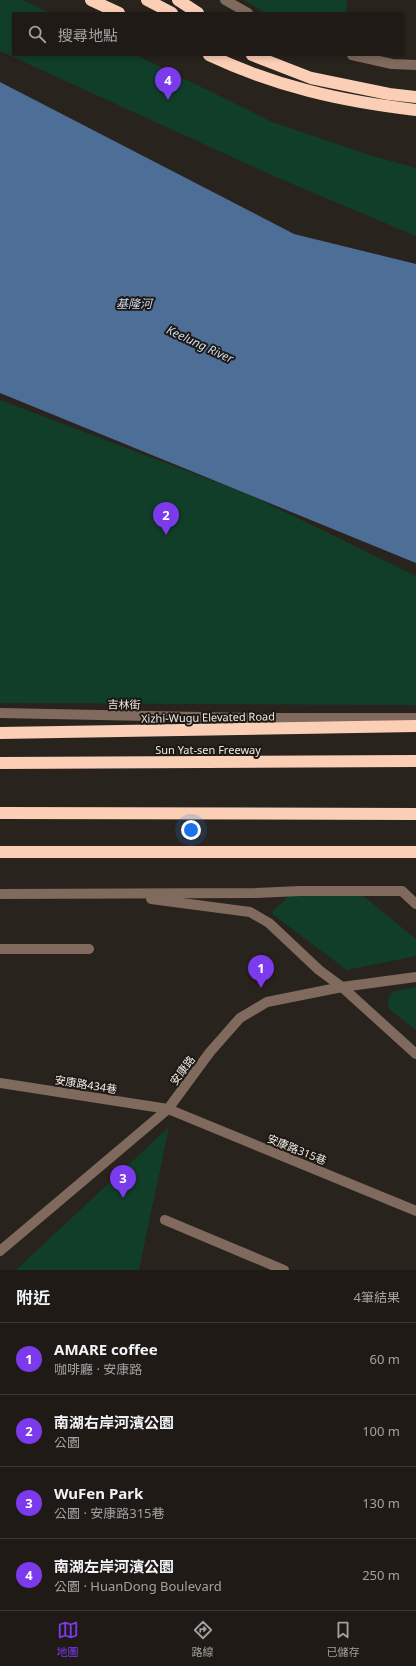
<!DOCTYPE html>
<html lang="zh-TW">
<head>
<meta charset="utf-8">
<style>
  body { margin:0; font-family:"Noto Sans","Noto Sans TC",sans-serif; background:#2c2723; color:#f1f3f6 }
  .you { position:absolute; left:191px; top:830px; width:14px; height:14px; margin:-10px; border:3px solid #fff; border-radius:50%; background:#1a73e8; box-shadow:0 0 0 6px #1a73e833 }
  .badge { display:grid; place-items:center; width:26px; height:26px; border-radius:50%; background:#7c3aed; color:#fff; font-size:13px; font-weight:700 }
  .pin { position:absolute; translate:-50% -33px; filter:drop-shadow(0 1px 2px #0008) }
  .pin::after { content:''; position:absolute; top:21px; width:14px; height:12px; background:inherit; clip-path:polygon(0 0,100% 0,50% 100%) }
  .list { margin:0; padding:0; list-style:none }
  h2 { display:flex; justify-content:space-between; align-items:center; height:52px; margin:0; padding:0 16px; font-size:17px }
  h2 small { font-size:13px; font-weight:400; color:#a1a1a1 }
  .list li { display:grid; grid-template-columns:26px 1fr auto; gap:12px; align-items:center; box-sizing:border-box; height:72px; padding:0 16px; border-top:1px solid #3c3835 }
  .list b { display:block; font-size:15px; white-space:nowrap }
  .list p { margin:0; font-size:13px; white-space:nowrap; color:#a1a1a1 }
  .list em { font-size:13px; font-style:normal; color:#a1a1a1 }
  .icon { flex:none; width:22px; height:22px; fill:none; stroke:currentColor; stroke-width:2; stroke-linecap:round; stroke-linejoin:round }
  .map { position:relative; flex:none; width:416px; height:1270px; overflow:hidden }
  .search { position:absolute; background:#1f1a16; box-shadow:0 2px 6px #0003; left:12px; right:12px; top:12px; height:44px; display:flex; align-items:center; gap:10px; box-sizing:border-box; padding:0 14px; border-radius:0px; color:#a1a1a1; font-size:15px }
  .sheet { height:340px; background:#1f1a16 }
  nav { display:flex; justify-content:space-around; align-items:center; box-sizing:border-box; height:56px; border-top:1px solid #3c3835; background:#1f1a16; font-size:11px; color:#a1a1a1 }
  nav a { display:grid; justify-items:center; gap:2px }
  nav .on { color:#7c3aed }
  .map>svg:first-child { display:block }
  .green { fill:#113e28 }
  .water { fill:#4d6e97 }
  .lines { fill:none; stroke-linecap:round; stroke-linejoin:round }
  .minor { stroke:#806a5d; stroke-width:10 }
  .highway { stroke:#fbcfb6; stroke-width:12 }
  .labels { text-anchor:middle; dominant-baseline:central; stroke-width:4; stroke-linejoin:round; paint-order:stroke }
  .street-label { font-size:11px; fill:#ede9e5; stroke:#1f1914 }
  .water-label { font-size:12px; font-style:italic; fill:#c6daf4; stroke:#1f1914 }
</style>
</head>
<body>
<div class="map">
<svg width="416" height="1270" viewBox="0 0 416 1270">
  <rect width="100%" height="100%" fill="#29231d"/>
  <!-- green -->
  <g class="green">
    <path d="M0,0H23L50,13H13V55H136L272,122L373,156L416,168V236L278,178L0,51Z"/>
    <path d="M244,0H347L346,13H265Z"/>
    <path d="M0,400L248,494L416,576V705L0,703Z"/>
    <path d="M295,893L362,895L416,939V956L347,970L271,913L288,897Z"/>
    <path d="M416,987V1030L389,1009L388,1001L389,997L394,991Z"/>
    <path d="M169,1127L139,1270H16Z"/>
  </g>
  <!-- water -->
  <path class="water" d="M0,82L294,234L416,264V563L0,393Z"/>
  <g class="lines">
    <!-- minor -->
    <g class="minor">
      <path d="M225,0L248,13"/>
      <path d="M352,55L392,64L416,65"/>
      <path d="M0,713L249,718H416"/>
      <path d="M0,894L256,893L300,891H402L416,904"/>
      <path d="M151,899L250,912L269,923L319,970L342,987L416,1054"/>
      <path d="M0,949H89"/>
      <path d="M0,1083L168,1109L416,1211"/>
      <path d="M165,1220L284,1270"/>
      <path d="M0,1251L168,1109L210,1052L240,1018L267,1002L342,987L416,977"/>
    </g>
    <!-- highway -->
    <g class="highway">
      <path d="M91,0L119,13"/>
      <path d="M147,0L172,13"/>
      <path d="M178,0L198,13"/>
      <path d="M209,55C277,87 341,101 416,110"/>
      <path d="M252,55L311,78L389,94L416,97"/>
      <path d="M0,733L416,726"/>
      <path d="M0,763L416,761"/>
      <path d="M0,813L416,814"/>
      <path d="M0,852H416"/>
    </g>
  </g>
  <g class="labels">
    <!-- street labels -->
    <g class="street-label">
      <text transform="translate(124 704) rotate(1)">吉林街</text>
      <text transform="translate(208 717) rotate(-1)">Xizhi-Wugu Elevated Road</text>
      <text x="208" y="749">Sun Yat-sen Freeway</text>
      <text transform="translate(182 1070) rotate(-53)">安康路</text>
      <text transform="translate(86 1084) rotate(9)">安康路434巷</text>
      <text transform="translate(297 1149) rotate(22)">安康路315巷</text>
    </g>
    <!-- water labels -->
    <g class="water-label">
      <text x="134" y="303">基隆河</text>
      <text transform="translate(200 344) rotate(25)">Keelung River</text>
    </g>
  </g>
</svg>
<div class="you"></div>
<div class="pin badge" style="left:261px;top:988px">1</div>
<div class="pin badge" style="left:166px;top:535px">2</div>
<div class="pin badge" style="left:123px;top:1198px">3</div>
<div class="pin badge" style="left:168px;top:100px">4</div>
<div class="search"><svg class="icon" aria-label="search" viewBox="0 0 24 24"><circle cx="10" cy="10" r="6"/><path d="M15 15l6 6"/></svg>搜尋地點</div>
</div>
<section class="sheet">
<h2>附近<small>4筆結果</small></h2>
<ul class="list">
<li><span class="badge">1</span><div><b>AMARE coffee</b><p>咖啡廳 · 安康路</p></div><em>60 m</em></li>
<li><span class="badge">2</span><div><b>南湖右岸河濱公園</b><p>公園</p></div><em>100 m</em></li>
<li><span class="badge">3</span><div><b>WuFen Park</b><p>公園 · 安康路315巷</p></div><em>130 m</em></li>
<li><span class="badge">4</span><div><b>南湖左岸河濱公園</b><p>公園 · HuanDong Boulevard</p></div><em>250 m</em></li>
</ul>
</section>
<nav>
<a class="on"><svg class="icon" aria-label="map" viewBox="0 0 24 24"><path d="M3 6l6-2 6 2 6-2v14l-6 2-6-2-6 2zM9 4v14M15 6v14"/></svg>地圖</a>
<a><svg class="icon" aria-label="directions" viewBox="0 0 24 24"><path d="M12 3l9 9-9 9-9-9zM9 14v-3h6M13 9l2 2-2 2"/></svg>路線</a>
<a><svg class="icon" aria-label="saved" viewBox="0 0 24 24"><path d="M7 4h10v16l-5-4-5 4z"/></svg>已儲存</a>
</nav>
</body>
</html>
